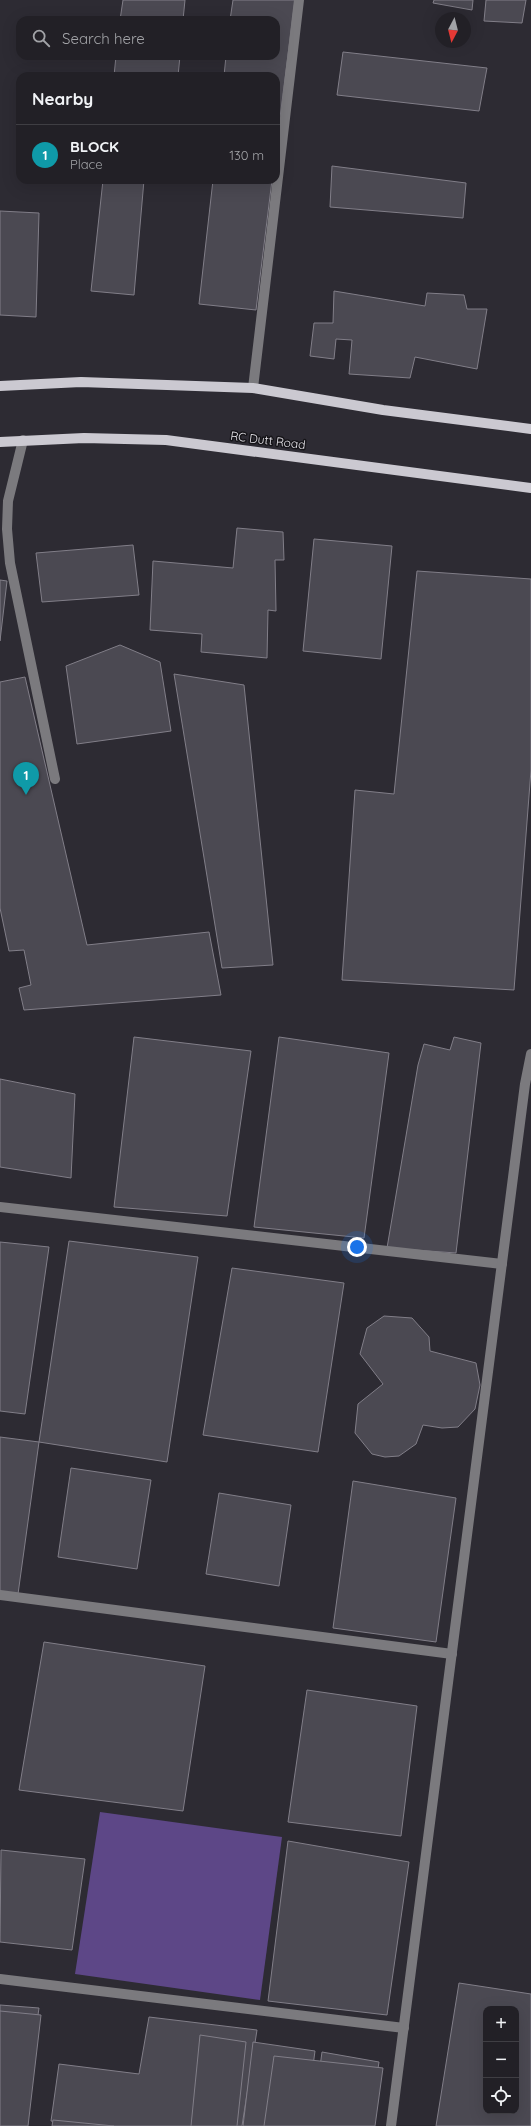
<!DOCTYPE html>
<html lang="en">
<head>
<meta charset="utf-8">
<style>
  body { margin:0; font-family:Quicksand,sans-serif; background:#2a282e; color:#f1f3f6 }
  .controls { position:absolute; right:12px; bottom:12px; display:grid; overflow:hidden; border-radius:8px; box-shadow:0 4px 16px #0002 }
  .controls button { width:36px; height:36px; display:grid; place-items:center; padding:0; border:0; border-bottom:1px solid #3f3e43; background:#222026; color:#f1f3f6; font:20px sans-serif }
  .compass { position:absolute; left:435px; top:12px; width:36px; height:36px; border-radius:50%; background:#222026; box-shadow:0 4px 16px #0002; rotate:187deg }
  .you { position:absolute; left:357px; top:1247px; width:14px; height:14px; margin:-10px; border:3px solid #fff; border-radius:50%; background:#1a73e8; box-shadow:0 0 0 6px #1a73e833 }
  .badge { display:grid; place-items:center; width:26px; height:26px; border-radius:50%; background:#8c9099; color:#fff; font-size:13px; font-weight:700 }
  .pin { position:absolute; translate:-50% -33px; filter:drop-shadow(0 1px 2px #0008) }
  .pin::after { content:''; position:absolute; top:21px; width:14px; height:12px; background:inherit; clip-path:polygon(0 0,100% 0,50% 100%) }
  .list { margin:0; padding:0; list-style:none }
  h2 { display:flex; justify-content:space-between; align-items:center; height:52px; margin:0; padding:0 16px; font-size:17px }
  h2 small { font-size:13px; font-weight:400; color:#a2a3a7 }
  .list li { display:grid; grid-template-columns:26px 1fr auto; gap:12px; align-items:center; box-sizing:border-box; height:60px; padding:0 16px; border-top:1px solid #3f3e43 }
  .list b { display:block; font-size:15px; white-space:nowrap }
  .list p { margin:0; font-size:13px; white-space:nowrap; color:#a2a3a7 }
  .list em { font-size:13px; font-style:normal; color:#a2a3a7 }
  .icon { flex:none; width:22px; height:22px; fill:none; stroke:currentColor; stroke-width:2; stroke-linecap:round; stroke-linejoin:round }
  .map { position:relative; flex:none; width:531px; height:2126px; overflow:hidden }
  .search { position:absolute; background:#222026; box-shadow:0 4px 16px #0002; left:16px; top:16px; width:264px; height:44px; display:flex; align-items:center; gap:10px; box-sizing:border-box; padding:0 14px; border-radius:12px; color:#a2a3a7; font-size:15px }
  .panel { position:absolute; background:#222026; box-shadow:0 4px 16px #0002; left:16px; top:72px; width:264px; height:112px; border-radius:12px }
  .map>svg:first-child { display:block }
  .green { fill:#5d4787 }
  .building { fill:#4b4952; stroke:#817e88; fill-rule:evenodd }
  .lines { fill:none; stroke-linecap:round; stroke-linejoin:round }
  .minor { stroke:#7b7a7e; stroke-width:10 }
  .major { stroke:#cbc9d1; stroke-width:10 }
  .labels { text-anchor:middle; dominant-baseline:central; stroke-width:3; stroke-linejoin:round; paint-order:stroke }
  .street-label { font-size:12px; fill:#eae8ee; stroke:#151418 }
</style>
</head>
<body>
<div class="map">
<svg width="531" height="2126" viewBox="0 0 531 2126">
  <rect width="100%" height="100%" fill="#2d2b33"/>
  <!-- green -->
  <path class="green" d="M100,1812L282,1837L260,2000L75,1974Z"/>
  <!-- building -->
  <g class="building">
    <path d="M123,0H185L183,20H120Z"/>
    <path d="M233,0H295L276,149V76H224L226,56H276V20H230Z"/>
    <path d="M434,0H473L472,10L433,3Z"/>
    <path d="M486,0H526L522,23L484,21Z"/>
    <path d="M343,52L487,68L479,111L337,95Z"/>
    <path d="M116,56H180L178,76H114Z"/>
    <path d="M332,166L466,183L463,218L330,207Z"/>
    <path d="M103,180H144L134,295L91,291Z"/>
    <path d="M213,180H272L256,310L199,304Z"/>
    <path d="M0,211L39,213L36,317L0,315Z"/>
    <path d="M334,291L425,306L427,293L464,295L467,309H487L477,369L415,357L410,378L349,374L352,340L336,339L334,359L310,356L314,323H333Z"/>
    <path d="M237,528L283,532L284,560H275L276,611L268,610L267,658L201,652L202,634L150,630L153,561L233,568Z"/>
    <path d="M314,539L392,546L381,659L303,651Z"/>
    <path d="M133,545L139,595L42,602L36,553Z"/>
    <path d="M417,571L531,579V770L514,990L342,980L355,790L394,794Z"/>
    <path d="M0,580L7,581L0,641Z"/>
    <path d="M120,645L160,662L171,731L77,744L66,666Z"/>
    <path d="M174,674L244,685L273,965L222,968Z"/>
    <path d="M25,677L87,945L209,932L221,995L24,1010L19,988L31,985L24,950L9,951L0,908V682Z"/>
    <path d="M134,1037L251,1051L227,1216L114,1207Z"/>
    <path d="M279,1037L389,1053L364,1238L254,1227Z"/>
    <path d="M454,1037L481,1043L456,1253L387,1248L418,1065L424,1044L450,1050Z"/>
    <path d="M0,1079L75,1094L71,1178L0,1167Z"/>
    <path d="M69,1241L198,1257L167,1462L39,1442Z"/>
    <path d="M0,1242L49,1247L25,1414L0,1411Z"/>
    <path d="M232,1268L344,1283L318,1452L203,1435Z"/>
    <path d="M384,1316L412,1318L429,1337L430,1351L476,1363L480,1385L475,1409L458,1427L442,1428L423,1425L416,1444L399,1456L385,1457L372,1454L355,1433L358,1404L383,1384L360,1354L367,1328Z"/>
    <path d="M0,1437L39,1442L18,1594L0,1592Z"/>
    <path d="M71,1468L151,1480L137,1569L58,1557Z"/>
    <path d="M353,1481L456,1498L436,1642L333,1628Z"/>
    <path d="M219,1493L291,1505L279,1586L206,1574Z"/>
    <path d="M44,1642L205,1666L183,1811L19,1790Z"/>
    <path d="M307,1690L417,1706L401,1836L288,1822Z"/>
    <path d="M288,1841L409,1862L387,2015L268,2001Z"/>
    <path d="M1,1850L85,1859L72,1950L0,1942Z"/>
    <path d="M459,1983L531,1994V2126H436ZM486,2009H516V2111H486Z"/>
    <path d="M0,2005L39,2008L22,2126H0Z"/>
    <path d="M0,2011L41,2015L28,2126H0Z"/>
    <path d="M149,2017L257,2030L242,2126H69V2124L51,2121L59,2064L139,2074Z"/>
    <path d="M200,2035L246,2042L237,2126H191Z"/>
    <path d="M253,2042L315,2051L305,2126H243Z"/>
    <path d="M322,2052L379,2062L369,2126H312Z"/>
    <path d="M274,2056L383,2068L375,2126H264Z"/>
    <path d="M53,2120L114,2126H52Z"/>
  </g>
  <g class="lines">
    <!-- minor -->
    <g class="minor">
      <path d="M253,388L299,0"/>
      <path d="M23,440L8,501L7,529L10,563L55,779"/>
      <path d="M0,1207L502,1264"/>
      <path d="M0,1595L452,1654"/>
      <path d="M0,1979L404,2028"/>
      <path d="M391,2126L525,1084L531,1054"/>
    </g>
    <!-- major -->
    <g class="major">
      <path d="M0,386L81,382L253,388L383,410L531,429"/>
      <path d="M0,442L84,438L166,440L531,488"/>
    </g>
  </g>
  <g class="labels">
    <!-- street labels -->
    <g class="street-label">
      <text transform="translate(268 440) rotate(7)">RC Dutt Road</text>
    </g>
  </g>
</svg>
<div class="controls">
<button>+</button>
<button>−</button>
<button><svg class="icon" aria-label="locate" viewBox="0 0 24 24"><circle cx="12" cy="12" r="6"/><path d="M12 2v4M12 18v4M2 12h4M18 12h4"/></svg></button>
</div>
<svg class="compass" viewBox="-18 -18 36 36"><path d="M0-13l5 13h-10z" fill="#e53935"/><path d="M0 13l5-13h-10z" fill="#a2a3a7"/></svg>
<div class="you"></div>
<div class="pin badge" style="left:26px;top:795px;background:#0f9aa8">1</div>
<div class="search"><svg class="icon" aria-label="search" viewBox="0 0 24 24"><circle cx="10" cy="10" r="6"/><path d="M15 15l6 6"/></svg>Search here</div>
<section class="panel">
<h2>Nearby<small></small></h2>
<ul class="list">
<li><span class="badge" style="background:#0f9aa8">1</span><div><b>BLOCK</b><p>Place</p></div><em>130 m</em></li>
</ul>
</section>
</div>
</body>
</html>
